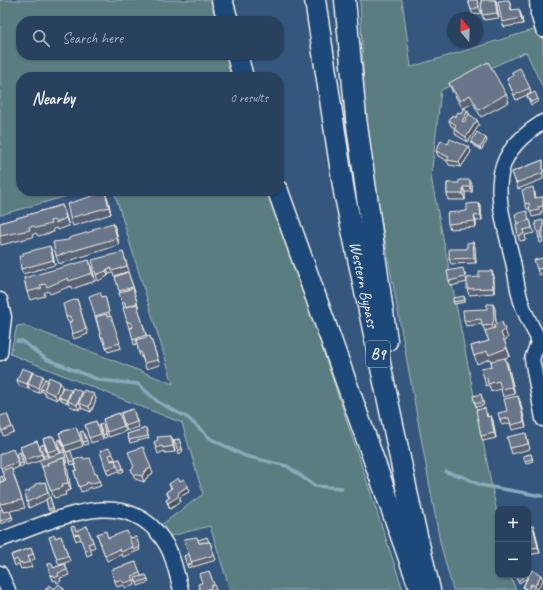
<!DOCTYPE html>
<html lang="en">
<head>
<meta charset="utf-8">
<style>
  body { margin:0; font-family:Caveat,sans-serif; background:#304864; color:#f1f3f6 }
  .controls { position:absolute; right:12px; bottom:12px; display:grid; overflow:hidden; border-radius:8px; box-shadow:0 1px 3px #0004 }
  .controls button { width:36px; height:36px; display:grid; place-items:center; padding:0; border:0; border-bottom:1px solid #445a73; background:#28415e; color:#f1f3f6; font:20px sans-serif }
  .compass { position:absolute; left:447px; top:12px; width:36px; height:36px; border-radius:50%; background:#28415e; box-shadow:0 1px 3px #0004; rotate:341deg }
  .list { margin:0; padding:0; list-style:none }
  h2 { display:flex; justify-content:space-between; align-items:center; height:52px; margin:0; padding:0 16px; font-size:17px }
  h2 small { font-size:13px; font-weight:400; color:#a5afbc }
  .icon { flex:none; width:22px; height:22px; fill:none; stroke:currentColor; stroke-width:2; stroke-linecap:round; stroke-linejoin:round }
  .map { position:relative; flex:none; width:543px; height:590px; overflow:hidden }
  .search { position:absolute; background:#28415e; box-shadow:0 1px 3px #0004; left:16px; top:16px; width:268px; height:44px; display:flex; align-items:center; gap:10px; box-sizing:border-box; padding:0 14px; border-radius:16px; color:#a5afbc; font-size:15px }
  .panel { position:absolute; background:#28415e; box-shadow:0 1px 3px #0004; left:16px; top:72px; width:268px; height:124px; border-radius:16px }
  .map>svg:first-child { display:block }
  .green { fill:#5a7d82; stroke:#a7b7b5 }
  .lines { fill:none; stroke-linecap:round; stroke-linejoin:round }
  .stream { stroke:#89aabb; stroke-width:3.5 }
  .minor-casing { stroke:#f4f1e8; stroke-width:17 }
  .highway-casing { stroke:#f4f1e8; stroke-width:23 }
  .minor { stroke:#1f4a7a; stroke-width:14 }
  .highway { stroke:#1f4a7a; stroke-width:20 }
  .wall { fill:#5a6475; stroke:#f4f1e8 }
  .shaded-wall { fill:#4a515f; stroke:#f4f1e8 }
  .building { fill:#697488; stroke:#f4f1e8 }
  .labels { text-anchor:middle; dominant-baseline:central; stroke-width:3; stroke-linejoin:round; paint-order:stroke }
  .shield { fill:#1f4a7a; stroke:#b4bfc7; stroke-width:1 }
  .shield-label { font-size:15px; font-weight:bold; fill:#f4f1e8 }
  .street-label { font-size:16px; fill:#f4f1e8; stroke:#1f4a7a }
</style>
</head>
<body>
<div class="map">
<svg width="543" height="590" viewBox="0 0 543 590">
  <rect width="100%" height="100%" fill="#35577e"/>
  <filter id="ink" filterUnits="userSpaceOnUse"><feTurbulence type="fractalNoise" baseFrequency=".025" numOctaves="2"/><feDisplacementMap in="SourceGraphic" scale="8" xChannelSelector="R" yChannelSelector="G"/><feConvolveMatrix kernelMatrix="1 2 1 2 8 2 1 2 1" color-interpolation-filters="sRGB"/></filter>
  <g filter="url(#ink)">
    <!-- green -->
    <g class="green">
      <path d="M0,0H215L221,21H21V55H230L236,77H21V191H85L0,215Z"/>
      <path d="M360,0H402L411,67L536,29L543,37V88L526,52L441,90L431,177L498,518V575H510L516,590H453L440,542L380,213L365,111Z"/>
      <path d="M114,191H270L403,590H230L210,526L167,537L161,525L203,494L182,423L10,354L17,326L24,325L173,384Z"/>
    </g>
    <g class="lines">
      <!-- stream -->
      <g class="stream">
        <path d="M17,341H22L46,359L99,380L138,384L158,402L188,418L211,439L245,456L287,466L315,486L342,488"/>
        <path d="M446,472L464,477L480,485L542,496"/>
      </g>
      <!-- minor casing -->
      <g class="minor-casing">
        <g id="minor">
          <path d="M537,0L538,14L543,30"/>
          <path d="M0,300L4,317L0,353"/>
          <path d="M539,340C532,327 525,315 521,301C517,289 516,275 513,262C507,233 493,196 503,166C509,147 527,132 543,122"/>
          <path d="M539,340L532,359L543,419"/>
          <path d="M0,540C54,521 129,479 167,546C174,558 177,576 181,590"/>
          <path d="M0,573L8,590"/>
        </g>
      </g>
      <!-- highway casing -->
      <g class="highway-casing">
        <g id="highway">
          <path d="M222,0L228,21"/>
          <path id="s1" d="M315,0L344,192L412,515L430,590"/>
          <path d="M345,0L356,118L387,341"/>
          <path d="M237,55L243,77"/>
          <path d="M278,191L417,581"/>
        </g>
      </g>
      <!-- minor -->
      <use href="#minor" class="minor"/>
      <!-- highway -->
      <use href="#highway" class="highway"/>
    </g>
    <!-- wall -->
    <g class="wall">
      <path d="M468,0H477L481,13L473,15Z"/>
      <path d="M481,0H496L499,18L484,20L482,15Z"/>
      <path d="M509,0L512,10L521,14L523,24L504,27L502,22Z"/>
      <path d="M512,72L530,88L531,93L516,100L507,79L513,76Z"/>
      <path d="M449,83L506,94L509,102L481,117L473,103L464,108L479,125L468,142L456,135L454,129L455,128L451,126L449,120L461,113L464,108L463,109L452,91Z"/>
      <path d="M527,96L538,99L539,101L531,105Z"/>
      <path d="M487,141L481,150L472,144L471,142Z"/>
      <path d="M448,144L471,152L461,167L449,165L447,161L438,156L436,151Z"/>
      <path d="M543,160V179L518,189L512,172Z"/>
      <path d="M447,183L472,185V192H465V200H448L447,194Z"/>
      <path d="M105,192L108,200L111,214L73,226L70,218Z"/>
      <path d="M535,192L536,198L543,197V212H540L541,215L532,217L530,209H527L525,204Z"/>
      <path d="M479,203L481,208L482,220L476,221V227L450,229L448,224Z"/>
      <path d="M62,205L69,226L58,230L57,228L53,229L54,232L38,236L36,233L32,235L33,237L1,245L0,242V223Z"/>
      <path d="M530,220L532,226L534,233L525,235L526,240L520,241L518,236Z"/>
      <path d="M543,220V237H542L543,242L540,243L539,238Z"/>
      <path d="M116,230L119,245L59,264L56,256L69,240Z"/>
      <path d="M473,242L475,247L476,263L451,264L449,259L467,249Z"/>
      <path d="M52,251L55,265L23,274L21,269Z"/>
      <path d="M123,252L129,271L114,276L113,273L109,274L108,276L98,281L96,275Z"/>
      <path d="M543,258V273L539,275L537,269Z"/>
      <path d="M92,267L95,281L72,289L71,286L50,294L48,291L44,293L45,296L30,300L27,292L24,278Z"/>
      <path d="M128,272L135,292H134L139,308H138L147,337L150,336L160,365L146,369L142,357L141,358L139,353L137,344L134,345L133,340L132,327L129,328L127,322L124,308L119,293L120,292L115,277Z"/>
      <path d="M465,273L467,282L451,286L449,281Z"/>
      <path d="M494,276V293L469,295L467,289Z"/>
      <path d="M105,296L110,316L121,348L108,352L104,342H103L101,337L95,316L102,297Z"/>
      <path d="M465,298V302L454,304L453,302Z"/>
      <path d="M77,299L88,334L74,339L72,334V321L68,322L66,317Z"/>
      <path d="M493,304L495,309L496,324L508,338L504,341L510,356L505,358L508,365L515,394L503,397L501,389L491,392L489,385L486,386L484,378L492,366L490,359L477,364L471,346L489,341L482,324L466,326L464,321L487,309Z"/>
      <path d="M32,372V373L44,380L62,387L57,400L45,395V393L41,391V390L39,393L30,390L29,388V389L19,386L17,380Z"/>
      <path d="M71,390V392L83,394H94L96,399L91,412L81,408V406L79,410L70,406L68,402L67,403L60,399L59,397Z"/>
      <path d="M481,394L484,405L476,407L475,404Z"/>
      <path d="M520,401L526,427L512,430L510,423L502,425L500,420L507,411Z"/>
      <path d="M133,409L139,427L127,431L121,413Z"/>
      <path d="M119,413L126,431L109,437L103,419Z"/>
      <path d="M487,413L488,417L491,416L493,421L496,438L483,441L481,436Z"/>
      <path d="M7,414L14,432L3,436L0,426Z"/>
      <path d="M96,421L103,439L91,443L85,425Z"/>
      <path d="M103,424L107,437L104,438L99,425Z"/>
      <path d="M76,427L83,446L66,452L59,433Z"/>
      <path d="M146,428L149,438L130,443L127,434Z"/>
      <path d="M83,431L88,444L84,445L80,432Z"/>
      <path d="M526,433L530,449L512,454L510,448Z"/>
      <path d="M53,436L60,453H61L57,441L60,439L65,452L64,453L68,463H66L71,490L65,492L66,495L54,498L40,461L26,465L20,447L37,441L43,459L44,458L40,446L44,444L48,457H49L43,439Z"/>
      <path d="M171,436L173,441L175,452L165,453L164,451L158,454L154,442Z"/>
      <path d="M179,439L183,451L179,454L174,440Z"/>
      <path d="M13,449L19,467L12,470L25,508L10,511L13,519L1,524L0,520L2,509L0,505V477L4,481H6L0,466Z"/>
      <path d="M100,451L113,454L115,459L111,460L112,461L120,459L124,471L120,473L119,471L108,475Z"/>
      <path d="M20,452L24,465L20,467L16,454Z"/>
      <path d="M66,452L74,460L84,459L95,474L97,473L101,486L91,489L90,487L88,488V490L81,492L74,471L77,470L75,464L71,465Z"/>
      <path d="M531,454L533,461L526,464L523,456Z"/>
      <path d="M134,467L153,473L147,477L144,482L135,479L131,469Z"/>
      <path d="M180,481L190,491L180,497V502L170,509L166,500L169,498L166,492L171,489L169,484Z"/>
      <path d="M45,482L51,500L54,510L49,511L46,500L29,508L27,502L30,491Z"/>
      <path d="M87,526L95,547L90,549L92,554L87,556L81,539L76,541L71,527L76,531Z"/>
      <path d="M533,526L535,531L540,553L528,555V527Z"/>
      <path d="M97,534L108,538H129L136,537L140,550L123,557L122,554L107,561Z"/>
      <path d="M61,536L70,561L59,565L49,537L55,538Z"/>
      <path d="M198,540L210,542L216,560L193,567V566L188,568L184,556L189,554Z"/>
      <path d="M31,548L35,559L30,561L32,567L24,569V568L21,569L19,564L15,566L11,555Z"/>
      <path d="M136,562L141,576L146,575L149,582L138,586L136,580L134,581L135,585L126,588L123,585L117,587L111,570Z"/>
      <path d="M48,564L53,568L65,564L69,575L60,578L61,581L57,583L56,580L53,581Z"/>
      <path d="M209,571L216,590H200L202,583Z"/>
      <path d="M514,575H527L528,577L543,580L537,590H535L533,589L532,590H524L523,587L527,578L519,583Z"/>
    </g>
    <!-- shaded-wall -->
    <g class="shaded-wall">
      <path d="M495,0H496L499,18L497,13Z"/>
      <path d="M519,9L521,14L523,24L521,18Z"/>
      <path d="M468,111L470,116L464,126L462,121Z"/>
      <path d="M477,120L479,125L468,142L466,137Z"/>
      <path d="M486,138L487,141L481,150L480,148Z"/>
      <path d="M469,147L471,152L461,167L459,162Z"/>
      <path d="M470,180L472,185V192L470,187Z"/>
      <path d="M463,187L465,192V200L463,194Z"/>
      <path d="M105,192L108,200L111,214L109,207Z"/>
      <path d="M479,203L481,208L482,220L481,215Z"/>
      <path d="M62,205L65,212L69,226L66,218Z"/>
      <path d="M474,216L476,221V227L475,221Z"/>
      <path d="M113,223L116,230L119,245L117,238Z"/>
      <path d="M473,242L475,247L476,263L474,258Z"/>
      <path d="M50,246L52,251L55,265L53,260Z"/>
      <path d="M89,260L92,267L95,281L92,273Z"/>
      <path d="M107,269L109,274L108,276L106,271Z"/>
      <path d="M492,271L494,276V293L493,288Z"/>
      <path d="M493,304L495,309L496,324L494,330L492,325Z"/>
      <path d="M502,322L508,338L504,341L510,356L501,333Z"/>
      <path d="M505,358L508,365L515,394L512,387Z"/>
      <path d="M32,372L34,377L28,384L29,388V389L27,384Z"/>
      <path d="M43,376L45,381L40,389L41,390L39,393L38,388Z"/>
      <path d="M60,382L62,387L57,400L55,395Z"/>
      <path d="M71,390L72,393L67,403V400Z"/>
      <path d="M82,392L84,397L79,403L81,406L79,410L77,405Z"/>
      <path d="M94,394L96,399L91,412L89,407Z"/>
      <path d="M518,396L520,401L526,427L524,422Z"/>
      <path d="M491,416L493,421L496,438L494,433Z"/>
      <path d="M171,436L173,441L175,452L173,446Z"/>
      <path d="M64,458L67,465L71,490L68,483Z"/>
      <path d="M151,468L153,473L147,477L144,482L142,476L145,471Z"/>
      <path d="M188,486L190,491L180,497V502L170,509L168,503L179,492Z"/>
      <path d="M533,526L535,531L540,553L538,547Z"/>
      <path d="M541,575L543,580L537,590L535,586Z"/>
      <path d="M531,584L533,589L532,590H528Z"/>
    </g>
    <!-- building -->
    <g class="building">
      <path d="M468,0H477L479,7L471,10Z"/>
      <path d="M481,0H495L497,13L482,15Z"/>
      <path d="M506,0H509L511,10L519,9L521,18L502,22L498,1Z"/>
      <path d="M488,62L506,94L479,110L470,95L460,101L449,83Z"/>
      <path d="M520,68L530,88L514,95L507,79L513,76L512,72Z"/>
      <path d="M535,92L538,99L531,102L527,96Z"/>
      <path d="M464,108L468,111L462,121L464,122L469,114L477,120L466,137L454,129L456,125L449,120L452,115L455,117L458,112L461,113Z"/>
      <path d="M477,132L486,138L480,148L471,142Z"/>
      <path d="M450,139L469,147L459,162L447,160L449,157L436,151L441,140L448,144Z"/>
      <path d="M543,160V173L516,183L512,172Z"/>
      <path d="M459,180H470V187H463V194H447V183H459Z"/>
      <path d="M533,187L535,198L543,197V206L538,207L539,210L530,212L529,203L525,204L522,190Z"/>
      <path d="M105,192L109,207L70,218L67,204Z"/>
      <path d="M479,203L481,215L474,216L475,221L448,224L447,213L467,211V204Z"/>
      <path d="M62,205L66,218L56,223L54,220L50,221L51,224L36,228L34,226L29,227L30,230L0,236V223Z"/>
      <path d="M527,211L529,220L517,224L515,214Z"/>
      <path d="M530,220L532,228L523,230L524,234L518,236L516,224Z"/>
      <path d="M543,220V231L540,232L541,237L539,238L535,222Z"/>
      <path d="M113,223L117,238L56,256L53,242L69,240V238L93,231V229Z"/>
      <path d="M473,242L474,258L449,259V249H467V243Z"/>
      <path d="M50,246L53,260L21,269L19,256H23V253Z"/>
      <path d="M123,252L127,266L112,271L111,268L107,269L106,271L96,275L92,260Z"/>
      <path d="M543,258V268L537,269L534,260Z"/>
      <path d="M89,260L92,273L69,281L68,278L47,287L45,284L40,285L42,288L27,292L24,278Z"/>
      <path d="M463,268L465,277L449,281L447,271Z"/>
      <path d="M479,271H492L493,288L467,289V278L479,277Z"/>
      <path d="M128,272L133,287L119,291L115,277Z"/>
      <path d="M133,288L137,303L126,307L125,302L122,303L119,293Z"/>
      <path d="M100,292L102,297L105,296L109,312L95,316L89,296Z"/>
      <path d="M464,296L465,300L453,302V298Z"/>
      <path d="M77,299L86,329L72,334L69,323L72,321L70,316L66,317L63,304Z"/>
      <path d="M137,304L146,335L133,340L130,328L133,327L130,322H127L123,308Z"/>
      <path d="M487,304H493L494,319L492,325L482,326L481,319L464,321L463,310L487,309Z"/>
      <path d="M107,314V317L111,316L120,343L106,347L103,337H101L96,317Z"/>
      <path d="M502,322L505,330L501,333L507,348L489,355L487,351L474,356L471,346L489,341L485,331L495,328L494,325Z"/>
      <path d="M150,336L158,360L144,363L141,352L139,353L136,340Z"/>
      <path d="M505,358L512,387L501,389L499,381L488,384L487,377L484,378L481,368L492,366L491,361Z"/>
      <path d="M22,368L32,372L27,384L17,380Z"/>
      <path d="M33,372L43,376L38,388L28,384Z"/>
      <path d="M49,377L60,382L55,395L44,390Z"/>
      <path d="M45,379L48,380L44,390L40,389Z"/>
      <path d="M63,387L71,390L67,400L59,397Z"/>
      <path d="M73,388L82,392L77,405L68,401Z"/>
      <path d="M84,390L94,394L89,407L79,403Z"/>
      <path d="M481,394L483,402L475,404L473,396Z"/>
      <path d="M518,396L524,422L511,425L509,418L500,420L498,413L507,411L504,399Z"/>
      <path d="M485,408L487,417L491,416L494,433L481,436L476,410Z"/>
      <path d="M133,409L137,422L125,426L121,413Z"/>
      <path d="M119,413L124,426L107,432L103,419Z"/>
      <path d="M7,414L12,427L2,431L0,426V416Z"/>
      <path d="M96,421L101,434L89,438L85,425Z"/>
      <path d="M103,424L106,434L103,435L99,425Z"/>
      <path d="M76,427L81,440L64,446L59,433Z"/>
      <path d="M146,428L148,436L129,440L127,434Z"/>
      <path d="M83,431L87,441L83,442L80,432Z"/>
      <path d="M526,433L528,444L510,448L507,437Z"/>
      <path d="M53,436L58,449L48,452L43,439Z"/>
      <path d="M171,436L173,446L163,448L162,446L156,448L154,442L158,440L157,437Z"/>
      <path d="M60,439L64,450L60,451L57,441Z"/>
      <path d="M179,439L182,449L178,451L174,440Z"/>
      <path d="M37,441L42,454L25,460L20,447Z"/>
      <path d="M44,444L47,455L43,456L40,446Z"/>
      <path d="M143,447L151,468L145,471L142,476L133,474L131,469L134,467L128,452Z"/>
      <path d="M109,448L113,454L109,455L111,461L115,460L117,466L106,470L100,451Z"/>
      <path d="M13,449L18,462L1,468L0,466V454Z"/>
      <path d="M71,451L74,461L70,462L66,452Z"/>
      <path d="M20,452L23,463L19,464L16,454Z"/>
      <path d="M64,452L66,457L47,463L48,465L42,467L43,469L39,460Z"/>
      <path d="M531,454L532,459L525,461L523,456Z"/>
      <path d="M83,457L84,459L90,458L95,474L97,473L99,481L89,484V482L86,483L87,484L79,487L74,471L77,470L74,460Z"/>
      <path d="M64,458L68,483L62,484L63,487L51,491L42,467L48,465L47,463Z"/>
      <path d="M120,459L123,469L119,470L115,460Z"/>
      <path d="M11,467L22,500L0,504V482L6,481L2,471Z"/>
      <path d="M2,476L4,481L0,482V477Z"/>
      <path d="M178,478L180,481L184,479L188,486L179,492L178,497L168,503L166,500L170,497L166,492L172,488L169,484Z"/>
      <path d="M45,482L48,493L27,502L25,492L30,491L29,490L35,486V484Z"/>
      <path d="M50,497L53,508L48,509L46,499Z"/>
      <path d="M2,509L3,512L10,511L12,517L0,521V510Z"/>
      <path d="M74,526L76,531L87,526L93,542L88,544L90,549L85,551L79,534L74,535L71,527Z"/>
      <path d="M533,526L538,547L528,549V527Z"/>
      <path d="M106,531L108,538L127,531L133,547L121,552L120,549L105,556L97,534Z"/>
      <path d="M55,535V538L61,536L68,556L57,559L49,537Z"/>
      <path d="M136,537L140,547L134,550L129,538Z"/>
      <path d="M197,537L199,543L210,542L214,555L191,562L184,539Z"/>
      <path d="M207,537L209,542L199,543L198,540Z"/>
      <path d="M31,548L33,554L28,556L30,562L22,564V562L19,563L17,559L13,561L11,555Z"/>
      <path d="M189,554L192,564L187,565L184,556Z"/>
      <path d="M136,562L140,573L132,576L134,580L124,583L121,580L115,581L111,570Z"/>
      <path d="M52,563L53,568L65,564L67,570L58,573L59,576L55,577L54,575L51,576L48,564Z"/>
      <path d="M532,570L541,575L535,586L531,584L528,590L523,587Z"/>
      <path d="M209,571L214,585L211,586V588L205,590H200L198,584L202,583L199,574Z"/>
      <path d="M146,575L148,579L137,583L135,578Z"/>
      <path d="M514,575H527L518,581Z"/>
      <path d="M59,584L65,590H45L49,585L54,589Z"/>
    </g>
  </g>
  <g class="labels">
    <!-- shield labels -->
    <rect class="shield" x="366" y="341" width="24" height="26" rx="3"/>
    <g class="shield-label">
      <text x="378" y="354">B9</text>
    </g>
    <!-- street labels -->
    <g class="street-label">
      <text stroke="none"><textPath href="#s1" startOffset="289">Western Bypass</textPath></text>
    </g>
  </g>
</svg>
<div class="controls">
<button>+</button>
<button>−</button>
</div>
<svg class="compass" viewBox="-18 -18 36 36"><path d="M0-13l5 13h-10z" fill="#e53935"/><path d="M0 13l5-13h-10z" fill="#a5afbc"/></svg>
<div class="search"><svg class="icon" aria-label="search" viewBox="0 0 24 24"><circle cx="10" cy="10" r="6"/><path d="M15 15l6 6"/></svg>Search here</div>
<section class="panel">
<h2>Nearby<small>0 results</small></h2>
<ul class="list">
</ul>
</section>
</div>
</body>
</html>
